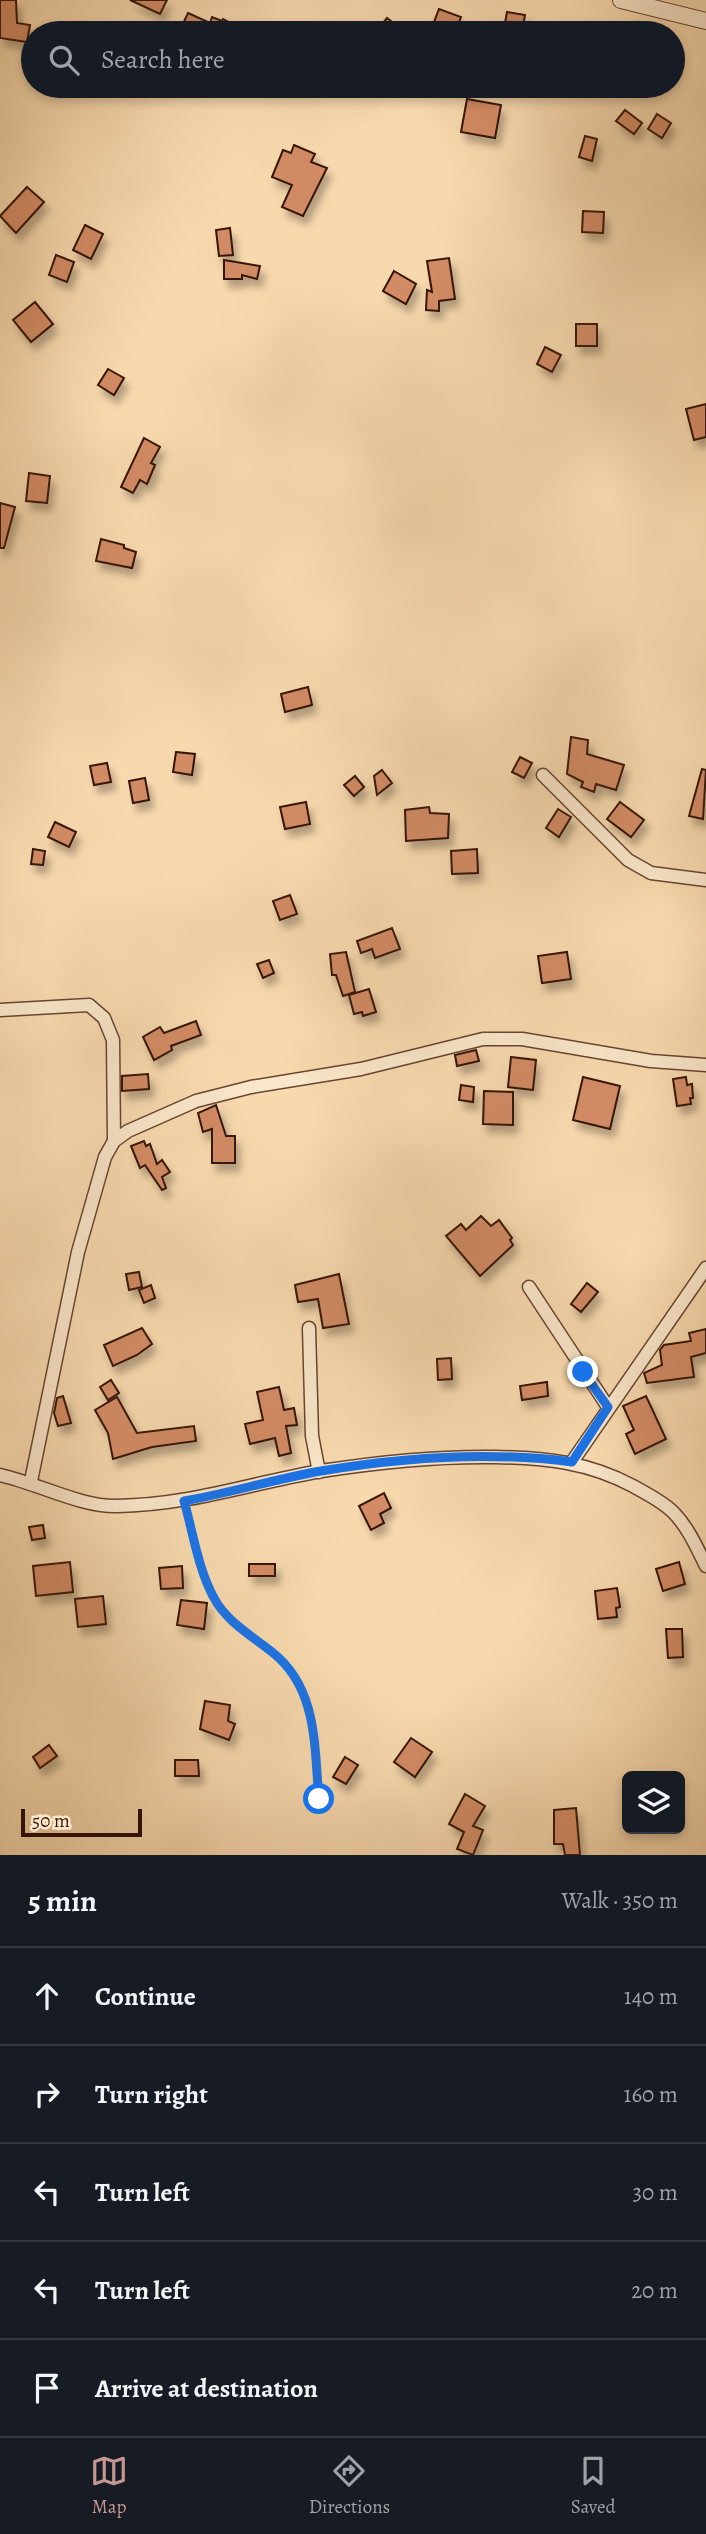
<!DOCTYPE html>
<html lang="en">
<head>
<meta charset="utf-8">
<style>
  body { margin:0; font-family:Alegreya,serif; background:#20242c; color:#f1f3f6 }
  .controls { position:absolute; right:21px; bottom:21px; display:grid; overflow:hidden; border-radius:10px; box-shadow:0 4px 10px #0003 }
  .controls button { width:63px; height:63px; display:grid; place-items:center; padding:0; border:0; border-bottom:2px solid #363941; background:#171b24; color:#f1f3f6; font:35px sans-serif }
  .scale { position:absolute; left:21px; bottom:18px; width:121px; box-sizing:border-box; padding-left:7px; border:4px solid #361407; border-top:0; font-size:19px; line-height:24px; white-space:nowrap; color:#361407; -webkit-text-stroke:5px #fae6ca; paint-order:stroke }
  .stop { position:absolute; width:21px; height:21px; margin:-16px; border:5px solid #1a73e8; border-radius:50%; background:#fff }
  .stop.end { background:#1a73e8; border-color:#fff; box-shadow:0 2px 7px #0008 }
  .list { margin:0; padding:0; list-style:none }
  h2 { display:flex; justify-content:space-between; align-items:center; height:91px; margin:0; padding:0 28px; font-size:30px }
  h2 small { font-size:23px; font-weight:400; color:#9ea1a6 }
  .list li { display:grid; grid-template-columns:46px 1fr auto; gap:21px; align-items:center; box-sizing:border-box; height:98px; padding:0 28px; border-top:2px solid #363941 }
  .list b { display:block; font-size:26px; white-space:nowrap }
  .list em { font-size:23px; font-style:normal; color:#9ea1a6 }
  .icon { flex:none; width:38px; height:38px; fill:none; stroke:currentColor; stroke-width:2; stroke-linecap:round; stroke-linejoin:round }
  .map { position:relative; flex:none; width:706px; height:1855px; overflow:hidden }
  .search { position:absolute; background:#171b24; box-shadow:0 4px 10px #0003; left:21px; right:21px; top:21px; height:77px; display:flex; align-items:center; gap:18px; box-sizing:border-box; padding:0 24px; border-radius:38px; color:#9ea1a6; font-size:26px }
  .sheet { height:581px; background:#171b24 }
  nav { display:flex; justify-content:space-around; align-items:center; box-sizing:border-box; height:98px; border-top:2px solid #363941; background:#171b24; font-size:19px; color:#9ea1a6 }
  nav a { display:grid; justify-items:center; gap:4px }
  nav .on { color:#c59692 }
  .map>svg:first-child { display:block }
  .building { fill:#d28b65; stroke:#361407; stroke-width:2; filter:url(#shadow) }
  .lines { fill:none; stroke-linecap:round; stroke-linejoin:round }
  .minor-casing { stroke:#664531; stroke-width:15 }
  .tertiary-casing { stroke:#664531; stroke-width:18 }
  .path { stroke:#361407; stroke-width:2.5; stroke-dasharray:2 3.5; stroke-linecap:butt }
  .minor { stroke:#fae6ca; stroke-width:12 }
  .tertiary { stroke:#fae6ca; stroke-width:16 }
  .route { stroke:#1a73e8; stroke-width:9 }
</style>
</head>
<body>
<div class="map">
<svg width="706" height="1855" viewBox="0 0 706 1855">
  <defs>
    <filter id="shadow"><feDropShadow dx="4.5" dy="8" stdDeviation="3.5" flood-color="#0004"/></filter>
  </defs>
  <rect width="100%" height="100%" fill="#f8d9ae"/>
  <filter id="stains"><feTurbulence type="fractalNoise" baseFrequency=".00286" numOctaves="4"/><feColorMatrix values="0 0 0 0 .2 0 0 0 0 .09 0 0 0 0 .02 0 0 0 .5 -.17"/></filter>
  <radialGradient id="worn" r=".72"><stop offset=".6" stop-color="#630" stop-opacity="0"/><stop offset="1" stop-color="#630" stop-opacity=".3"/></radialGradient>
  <!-- building -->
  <g class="building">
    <path d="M0,0H16L17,23L30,25L27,42L0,38Z"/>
    <path d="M130,0H167L160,14Z"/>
    <path d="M439,9L461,17L455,33L432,27Z"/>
    <path d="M507,12L525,15L522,32L504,29Z"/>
    <path d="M188,13L210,23L212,17L222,21L223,19L250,33H192L181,28Z"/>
    <path d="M387,18L406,33H386L379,28Z"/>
    <path d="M467,99L501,105L495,138L461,132Z"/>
    <path d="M625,110L642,123L634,134L616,121Z"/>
    <path d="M657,114L671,123L662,138L648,129Z"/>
    <path d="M585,136L597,139L592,161L579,157Z"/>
    <path d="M294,145L315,154L311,162L327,168L303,216L282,207L292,185L272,177L283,150L291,153Z"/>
    <path d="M27,187L44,202L16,233L0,216Z"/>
    <path d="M583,211L604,212L603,233L582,232Z"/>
    <path d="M85,225L103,234L91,259L73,250Z"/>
    <path d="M230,228L233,255L219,256L216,230Z"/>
    <path d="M56,255L74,262L67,282L49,275Z"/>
    <path d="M449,258L455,299L439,301V311L426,310L427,290L432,292L427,261Z"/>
    <path d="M224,260L260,266L257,279L242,275V279H224Z"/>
    <path d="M394,271L416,284L406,304L383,291Z"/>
    <path d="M35,302L53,324L31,342L13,320Z"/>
    <rect x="576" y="324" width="21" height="22"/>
    <path d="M545,347L561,355L552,372L537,364Z"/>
    <path d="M108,369L124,378L114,395L98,385Z"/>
    <path d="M706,404V437L694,440L686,409Z"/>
    <path d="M144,438L160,447L151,463L155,465L147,484L140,480L133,493L121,487Z"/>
    <path d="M29,473L50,476L47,503L26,501Z"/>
    <path d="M0,503L15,507L4,548H0Z"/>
    <path d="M101,539L124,545V548L136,552L132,568L96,561Z"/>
    <path d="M308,687L312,705L285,712L281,694Z"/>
    <path d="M571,737L588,740L587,754L624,765L616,790L596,784L594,792L581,787L583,782L567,774Z"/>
    <path d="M176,752L195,754L192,775L173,772Z"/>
    <path d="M520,757L532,763L524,778L512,772Z"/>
    <path d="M107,763L111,782L94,785L90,766Z"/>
    <path d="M702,769L706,770L703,819L689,816Z"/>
    <path d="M382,770L392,783L377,795L374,776Z"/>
    <path d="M355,776L364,787L354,796L344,785Z"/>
    <path d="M145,778L149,800L133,803L129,781Z"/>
    <path d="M306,802L310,824L285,829L280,807Z"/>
    <path d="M620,802L644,820L631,837L607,819Z"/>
    <path d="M429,807L430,813L449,814L448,838L406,841L405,810Z"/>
    <path d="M558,809L571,817L559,837L546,828Z"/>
    <path d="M55,822L76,832L69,847L48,837Z"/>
    <path d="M33,849L45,851L43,865L31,864Z"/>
    <path d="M477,849L478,873L452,874L451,851Z"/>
    <path d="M290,895L297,914L280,920L273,901Z"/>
    <path d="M392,928L400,949L375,958L372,949L361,953L357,941Z"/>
    <path d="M346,952L355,992L343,996L336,975H332L330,954Z"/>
    <path d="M567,952L571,979L542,983L538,956Z"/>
    <path d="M269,960L274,973L263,978L257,964Z"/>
    <path d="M369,989L376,1012L363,1016L362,1012L354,1014L349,995Z"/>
    <path d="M196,1021L201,1035L171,1046L172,1050L154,1060L143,1037L160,1027L164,1033Z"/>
    <path d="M476,1050L479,1061L457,1066L455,1055Z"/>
    <path d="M511,1057L536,1060L533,1090L508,1087Z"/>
    <path d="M148,1074L149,1089L122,1091V1076Z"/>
    <path d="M583,1077L620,1086L610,1129L573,1120Z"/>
    <path d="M686,1077L687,1085L692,1084L693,1098H690L691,1104L677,1106L673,1079Z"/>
    <path d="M461,1085L474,1087L473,1102L459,1100Z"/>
    <path d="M484,1091L513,1092V1125L483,1124Z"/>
    <path d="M216,1105L226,1136H235V1163H212V1129L203,1132L198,1113Z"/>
    <path d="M144,1141L146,1146L150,1144L157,1164L162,1160L170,1172L162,1177L166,1188L162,1190L145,1165L140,1168L131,1146Z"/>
    <path d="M481,1216L491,1226L499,1220L512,1238L510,1240L513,1245L480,1276L446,1236L461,1224L466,1230Z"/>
    <path d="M139,1272L142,1287L129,1290L126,1274Z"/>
    <path d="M339,1274L349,1324L323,1328L318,1299L298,1302L295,1285Z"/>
    <path d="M587,1283L598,1292L581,1312L571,1304Z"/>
    <path d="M151,1285L155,1298L144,1303L139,1290Z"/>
    <path d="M142,1328L152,1344L137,1355L113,1366L104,1345Z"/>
    <path d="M706,1329V1353L691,1357L694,1377L647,1383L644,1373L662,1365L660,1350L664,1345L691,1341L689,1333Z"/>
    <path d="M451,1358L452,1379L438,1380L437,1359Z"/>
    <path d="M111,1380L119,1393L108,1400L100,1387Z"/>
    <path d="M547,1382L548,1396L522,1400L520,1386Z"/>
    <path d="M279,1387L284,1410L294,1408L297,1425L286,1426L291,1453L279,1456L275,1438L250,1444L245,1424L263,1420L257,1392Z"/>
    <path d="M63,1396L71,1423L58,1426L54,1413L57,1398Z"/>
    <path d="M646,1396L666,1439L635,1454L626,1434L634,1430L623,1406Z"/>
    <path d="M117,1397L137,1433L194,1426L196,1441L152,1447L113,1459L108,1433L95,1410Z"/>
    <path d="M384,1493L391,1508L380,1514L384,1523L371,1530L359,1506Z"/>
    <path d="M43,1525L45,1538L32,1540L29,1527Z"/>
    <path d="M70,1562L73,1592L36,1596L33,1566Z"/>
    <path d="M679,1562L685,1584L663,1591L656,1569Z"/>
    <rect x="249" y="1564" width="26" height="12"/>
    <path d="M182,1566L183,1588L161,1589L159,1568Z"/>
    <path d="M617,1588L620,1607L616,1608L617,1617L598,1619L595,1591Z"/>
    <path d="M103,1596L106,1624L78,1627L75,1599Z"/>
    <path d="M181,1600L207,1603L204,1629L177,1625Z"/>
    <path d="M666,1629H682L683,1657L668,1658Z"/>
    <path d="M205,1701L230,1705L228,1721L235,1724L229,1740L200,1729Z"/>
    <path d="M411,1738L432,1752L415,1777L394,1762Z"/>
    <path d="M49,1745L57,1756L40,1768L33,1757Z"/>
    <path d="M345,1757L358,1765L346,1784L333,1777Z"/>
    <path d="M175,1760H198L199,1776H175Z"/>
    <path d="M465,1794L485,1806L473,1826L483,1830L473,1855L457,1849L464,1832L449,1824Z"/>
    <path d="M576,1808L580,1855H565L563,1844H554V1810Z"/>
  </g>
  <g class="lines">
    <!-- minor casing -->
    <g class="minor-casing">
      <g id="minor">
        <path d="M543,775L628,860L651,873L706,880"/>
        <path d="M0,1010L89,1005L104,1018L113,1040L114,1141"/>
        <path d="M529,1287L608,1407"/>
        <path d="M309,1328L312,1436L319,1472"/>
        <path d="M572,1462L706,1268"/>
        <path d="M0,1475C37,1483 81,1507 117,1506C190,1505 251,1483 321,1471C379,1462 436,1456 495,1457C546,1458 588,1462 633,1486C647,1494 662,1501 673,1512C688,1527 697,1548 706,1566"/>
        <path d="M31,1481L78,1252L105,1157L114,1141L128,1131L196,1101L251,1087L361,1069L483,1039H522L651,1061L706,1065"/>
      </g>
    </g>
    <!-- tertiary casing -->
    <g class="tertiary-casing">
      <path id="tertiary" d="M621,0L706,21"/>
    </g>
    <!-- path -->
    <path class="path" d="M188,1514C198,1547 202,1587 225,1614C247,1639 286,1652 301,1683C318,1716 316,1763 319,1799"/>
    <!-- minor -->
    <use href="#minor" class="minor"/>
    <!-- tertiary -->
    <use href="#tertiary" class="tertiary"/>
  </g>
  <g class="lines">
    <!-- route -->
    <path class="route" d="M319,1799C314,1746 318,1688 272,1652C252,1636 226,1621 214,1598C198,1569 193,1532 184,1501C230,1493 275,1479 321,1471C404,1457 488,1451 572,1462L608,1407L583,1372"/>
  </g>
  <rect width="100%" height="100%" filter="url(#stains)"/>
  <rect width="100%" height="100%" fill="url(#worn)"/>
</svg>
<div class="controls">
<button><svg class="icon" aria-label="layers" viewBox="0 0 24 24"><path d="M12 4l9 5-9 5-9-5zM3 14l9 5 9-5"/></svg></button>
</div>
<div class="scale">50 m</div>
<div class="stop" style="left:319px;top:1799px"></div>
<div class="stop end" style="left:583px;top:1372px"></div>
<div class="search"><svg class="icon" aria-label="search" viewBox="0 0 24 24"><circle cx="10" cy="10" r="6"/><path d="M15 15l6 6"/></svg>Search here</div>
</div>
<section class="sheet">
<h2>5 min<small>Walk · 350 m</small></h2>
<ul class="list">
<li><svg class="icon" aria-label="ahead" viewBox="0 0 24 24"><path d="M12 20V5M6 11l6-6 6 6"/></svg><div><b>Continue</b></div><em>140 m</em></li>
<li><svg class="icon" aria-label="right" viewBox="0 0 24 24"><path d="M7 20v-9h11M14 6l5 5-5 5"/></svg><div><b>Turn right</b></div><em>160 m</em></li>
<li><svg class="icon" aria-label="left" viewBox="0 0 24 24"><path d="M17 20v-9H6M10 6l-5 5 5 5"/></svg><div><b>Turn left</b></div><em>30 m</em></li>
<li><svg class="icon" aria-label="left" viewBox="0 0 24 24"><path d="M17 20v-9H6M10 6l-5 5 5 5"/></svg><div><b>Turn left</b></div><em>20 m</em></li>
<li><svg class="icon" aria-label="arrive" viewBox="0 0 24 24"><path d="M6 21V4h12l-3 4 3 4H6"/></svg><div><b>Arrive at destination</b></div></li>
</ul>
</section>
<nav>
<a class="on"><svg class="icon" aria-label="map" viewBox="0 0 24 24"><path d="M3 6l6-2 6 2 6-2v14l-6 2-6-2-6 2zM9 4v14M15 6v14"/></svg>Map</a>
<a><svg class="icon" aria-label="directions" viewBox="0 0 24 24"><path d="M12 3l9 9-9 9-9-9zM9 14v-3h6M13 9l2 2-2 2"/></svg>Directions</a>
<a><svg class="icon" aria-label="saved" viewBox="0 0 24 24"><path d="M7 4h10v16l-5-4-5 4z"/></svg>Saved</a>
</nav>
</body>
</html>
